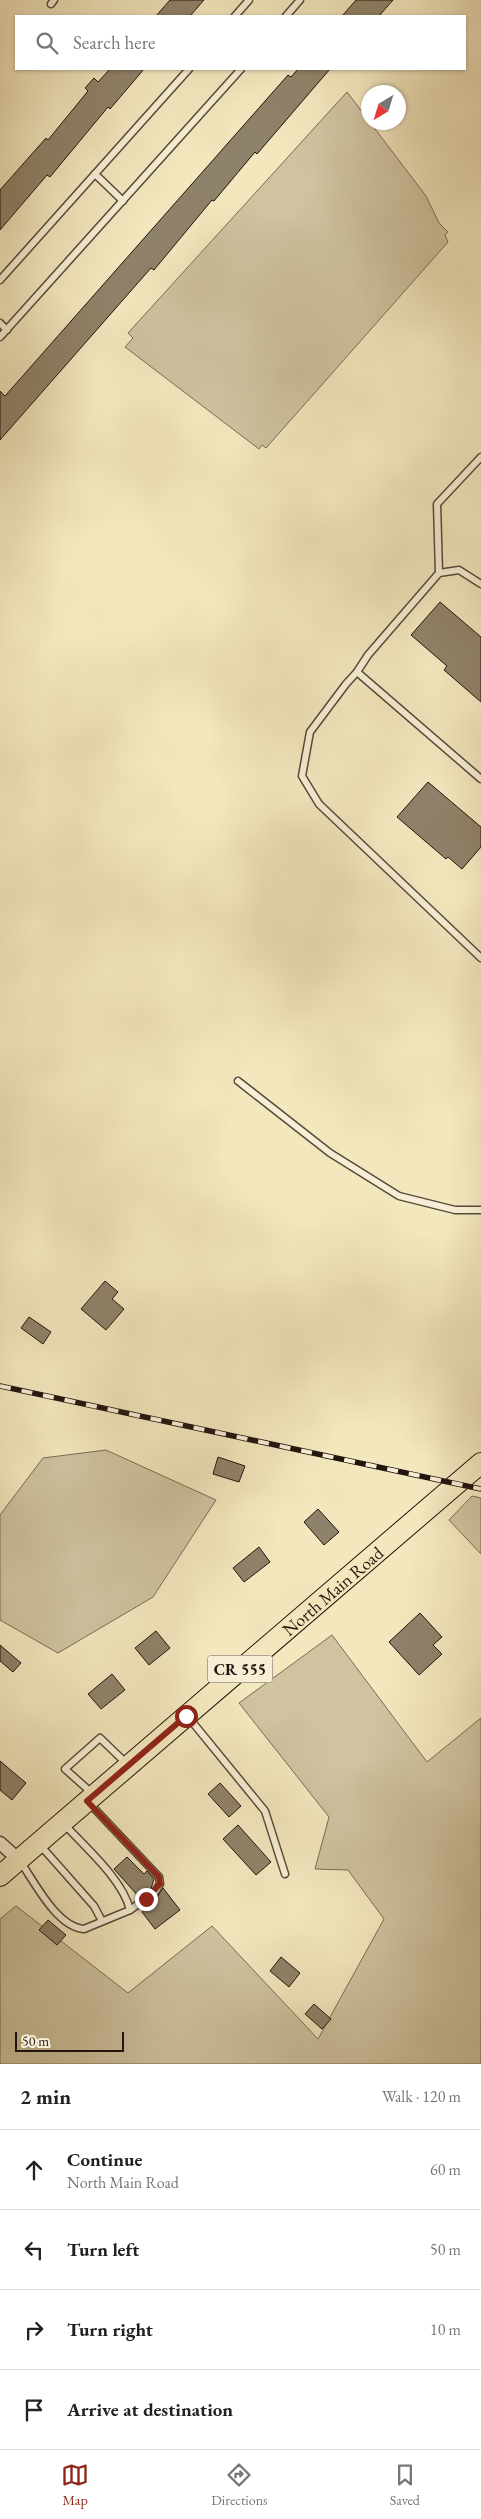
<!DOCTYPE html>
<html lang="en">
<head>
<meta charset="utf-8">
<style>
  body { margin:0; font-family:"EB Garamond",serif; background:#f2f2f2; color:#222 }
  .compass { position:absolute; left:361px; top:85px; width:45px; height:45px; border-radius:50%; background:#fff; box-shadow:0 1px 4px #0004; rotate:218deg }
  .scale { position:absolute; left:15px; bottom:12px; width:109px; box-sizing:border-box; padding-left:5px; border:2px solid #22150e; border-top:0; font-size:14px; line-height:18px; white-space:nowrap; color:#22150e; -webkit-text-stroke:4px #f7efd5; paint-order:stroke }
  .stop { position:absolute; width:15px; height:15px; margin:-11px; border:4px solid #8f2418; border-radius:50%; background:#fff }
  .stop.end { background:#8f2418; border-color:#fff; box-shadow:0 1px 5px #0008 }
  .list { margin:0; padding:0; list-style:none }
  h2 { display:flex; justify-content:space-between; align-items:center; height:65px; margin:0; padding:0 20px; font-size:21px }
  h2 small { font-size:16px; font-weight:400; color:#767676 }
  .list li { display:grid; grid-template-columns:32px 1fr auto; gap:15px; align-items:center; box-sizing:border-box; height:80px; padding:0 20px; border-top:1px solid #e0e0e0 }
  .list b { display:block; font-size:19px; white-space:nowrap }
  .list p { margin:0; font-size:16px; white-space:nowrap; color:#767676 }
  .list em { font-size:16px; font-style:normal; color:#767676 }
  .icon { flex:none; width:28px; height:28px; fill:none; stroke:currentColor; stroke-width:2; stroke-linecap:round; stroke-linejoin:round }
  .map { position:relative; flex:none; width:481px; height:2064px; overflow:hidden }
  .search { position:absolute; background:#fff; box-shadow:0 1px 4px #0004; left:15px; right:15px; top:15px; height:55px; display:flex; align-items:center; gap:12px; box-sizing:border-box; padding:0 18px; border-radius:0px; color:#767676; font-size:19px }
  .sheet { height:385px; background:#fff }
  nav { display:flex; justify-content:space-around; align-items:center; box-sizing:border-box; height:70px; border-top:1px solid #e0e0e0; background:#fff; font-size:14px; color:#767676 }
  nav a { display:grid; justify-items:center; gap:2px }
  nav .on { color:#8f2418 }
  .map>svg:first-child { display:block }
  .green { fill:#cfc3a0; stroke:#786c57 }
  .building { fill:#8f826a; stroke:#22150e }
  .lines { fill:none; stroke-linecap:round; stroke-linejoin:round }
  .lane-casing { stroke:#564a3a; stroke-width:9 }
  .street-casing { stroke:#564a3a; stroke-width:15 }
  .primary-casing { stroke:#22150e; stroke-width:22 }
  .lane { stroke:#f7efd5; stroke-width:6 }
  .street { stroke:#f7efd5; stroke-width:12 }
  .primary { stroke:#f3e7be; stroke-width:20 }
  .rail-casing { stroke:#22150e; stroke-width:5.5 }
  .rail { stroke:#f7efd5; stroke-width:4; stroke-dasharray:11; stroke-linecap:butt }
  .route { stroke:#8f2418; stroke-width:6 }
  .labels { text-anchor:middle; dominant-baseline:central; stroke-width:5; stroke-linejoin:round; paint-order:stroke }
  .shield { fill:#f7efd5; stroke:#62564a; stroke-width:1 }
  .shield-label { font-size:16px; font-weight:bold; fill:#22150e }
  .street-label { font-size:18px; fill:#22150e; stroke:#f7efd5 }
</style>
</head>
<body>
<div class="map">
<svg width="481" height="2064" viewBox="0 0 481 2064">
  <rect width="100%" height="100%" fill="#f3e7be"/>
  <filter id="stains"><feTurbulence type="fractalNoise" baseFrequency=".004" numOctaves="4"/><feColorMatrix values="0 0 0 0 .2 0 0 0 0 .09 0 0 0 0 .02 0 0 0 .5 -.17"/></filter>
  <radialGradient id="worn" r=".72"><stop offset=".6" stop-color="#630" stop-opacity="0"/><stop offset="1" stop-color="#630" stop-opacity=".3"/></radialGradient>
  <!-- green -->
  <g class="green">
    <path d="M347,92L426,196L439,223L448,232L445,235L448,242L266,448L262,445L259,449L125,347L133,338L128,333Z"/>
    <path d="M106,1450L216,1500L153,1597L58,1653L0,1620V1515L43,1458Z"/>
    <path d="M472,1496L481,1498V1554L449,1520Z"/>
    <path d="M332,1635L427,1762L481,1718V2064H0V1919L16,1906L128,1993L212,1926L318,2039L384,1919L348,1870L315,1869L329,1817L239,1703Z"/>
  </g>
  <!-- building -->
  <g class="building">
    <path d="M170,0H204L190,16H156Z"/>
    <path d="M356,0H393L379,16H342Z"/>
    <path d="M110,69H144L110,109L108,107L50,177L47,175L0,230V190L46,138L48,140L88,91L85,88L94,78L98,82Z"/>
    <path d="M298,69H330L257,154L255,152L214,201L212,200L154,270L151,268L0,440V391L5,396L288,75L291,77Z"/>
    <path d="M440,602L481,637V702L444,670L447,666L411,635Z"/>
    <path d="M428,782L481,827V847L462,869L448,857L446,859L397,817Z"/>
    <path d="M105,1281L118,1292L112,1299L124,1309L106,1330L81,1309Z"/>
    <path d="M29,1317L51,1332L43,1344L21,1328Z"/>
    <path d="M218,1457L245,1466L239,1482L213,1474Z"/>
    <path d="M318,1509L339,1532L324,1545L304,1522Z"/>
    <path d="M259,1547L270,1562L244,1582L233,1568Z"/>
    <path d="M420,1613L442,1637L433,1645L442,1654L419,1675L389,1642Z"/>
    <path d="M156,1631L170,1648L149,1665L135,1648Z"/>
    <path d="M0,1645L21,1663L13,1672L0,1661Z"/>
    <path d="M112,1674L125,1690L101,1709L88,1694Z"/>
    <path d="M0,1761L26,1783L12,1800L0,1790Z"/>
    <path d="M220,1783L241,1806L229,1817L208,1794Z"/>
    <path d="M238,1825L271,1862L256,1875L223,1839Z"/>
    <path d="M127,1857L144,1874L147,1871L154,1879L151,1889L139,1897L114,1869Z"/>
    <path d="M163,1888L180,1910L155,1929L142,1912L148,1907L146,1905L158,1896Z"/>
    <path d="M48,1920L66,1935L57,1945L39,1930Z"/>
    <path d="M281,1957L300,1973L289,1987L270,1971Z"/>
    <path d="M314,2004L331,2019L322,2029L305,2014Z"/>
  </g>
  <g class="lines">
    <!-- lane casing -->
    <g class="lane-casing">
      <g id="lane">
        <path d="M51,4L54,0"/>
        <path d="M235,16L249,0"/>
        <path d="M286,16L300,0"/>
        <path d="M95,174L123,201"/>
        <path d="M0,280L189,69"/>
        <path d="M0,323L7,330"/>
        <path d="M0,337L241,69"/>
        <path d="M439,573L437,504L481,457"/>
        <path d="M481,584L459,570L439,573L368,655L357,672L481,779"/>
        <path d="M357,672L346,684L310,732L302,776L319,804L481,958"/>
        <path d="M238,1081L330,1153L399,1196L455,1210H481"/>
        <path d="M189,1718L265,1811L285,1874"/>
        <path d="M93,1794L65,1769L100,1738L128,1765"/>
        <path d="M90,1804L159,1877L160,1884L155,1892L130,1910"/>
        <path d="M40,1845L94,1906L102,1921"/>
        <path d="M20,1861C35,1883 57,1927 84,1929L130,1910C123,1880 86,1848 65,1825"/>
      </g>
    </g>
    <!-- street casing -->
    <g class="street-casing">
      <path id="street" d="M0,1843L19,1860"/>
    </g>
    <!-- primary casing -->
    <g class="primary-casing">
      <g id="primary">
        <path id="s1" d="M0,1876L481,1463"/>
      </g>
    </g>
    <!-- lane -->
    <use href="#lane" class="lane"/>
    <!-- street -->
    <use href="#street" class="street"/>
    <!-- primary -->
    <use href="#primary" class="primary"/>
    <!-- rail casing -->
    <g class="rail-casing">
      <path id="rail" d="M0,1386L481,1489"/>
    </g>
    <!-- rail -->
    <use href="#rail" class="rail"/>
  </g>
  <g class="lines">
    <!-- route -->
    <path class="route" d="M146,1899L160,1884L159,1877L87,1801L186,1716"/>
  </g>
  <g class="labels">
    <!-- shield labels -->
    <rect class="shield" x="207.5" y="1655.5" width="65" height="27" rx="4"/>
    <g class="shield-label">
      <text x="240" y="1669">CR 555</text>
    </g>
    <!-- street labels -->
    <g class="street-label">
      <text stroke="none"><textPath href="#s1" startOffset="438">North Main Road</textPath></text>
    </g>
  </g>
  <rect width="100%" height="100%" filter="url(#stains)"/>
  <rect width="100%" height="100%" fill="url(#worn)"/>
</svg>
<svg class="compass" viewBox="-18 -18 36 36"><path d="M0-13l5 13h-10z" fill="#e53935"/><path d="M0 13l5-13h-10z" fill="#767676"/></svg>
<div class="scale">50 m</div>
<div class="stop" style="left:186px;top:1716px"></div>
<div class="stop end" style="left:146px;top:1899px"></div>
<div class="search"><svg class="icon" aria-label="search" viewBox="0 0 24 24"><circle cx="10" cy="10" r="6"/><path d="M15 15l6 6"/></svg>Search here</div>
</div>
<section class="sheet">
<h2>2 min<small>Walk · 120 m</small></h2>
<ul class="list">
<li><svg class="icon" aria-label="ahead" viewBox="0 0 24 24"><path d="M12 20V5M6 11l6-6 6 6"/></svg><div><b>Continue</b><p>North Main Road</p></div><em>60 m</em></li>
<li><svg class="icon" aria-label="left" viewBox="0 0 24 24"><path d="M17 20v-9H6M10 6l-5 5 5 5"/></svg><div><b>Turn left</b></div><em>50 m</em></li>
<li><svg class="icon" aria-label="right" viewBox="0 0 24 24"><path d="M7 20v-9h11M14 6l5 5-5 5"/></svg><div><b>Turn right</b></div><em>10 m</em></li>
<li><svg class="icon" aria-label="arrive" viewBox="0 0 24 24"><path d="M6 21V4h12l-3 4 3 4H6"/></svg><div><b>Arrive at destination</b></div></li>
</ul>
</section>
<nav>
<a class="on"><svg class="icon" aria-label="map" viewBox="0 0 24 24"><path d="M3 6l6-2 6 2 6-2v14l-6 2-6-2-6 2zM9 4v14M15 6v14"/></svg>Map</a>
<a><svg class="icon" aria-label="directions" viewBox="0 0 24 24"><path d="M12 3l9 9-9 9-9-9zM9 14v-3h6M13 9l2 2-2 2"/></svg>Directions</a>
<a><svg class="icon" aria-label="saved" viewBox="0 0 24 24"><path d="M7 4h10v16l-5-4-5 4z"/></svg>Saved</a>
</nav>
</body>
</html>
